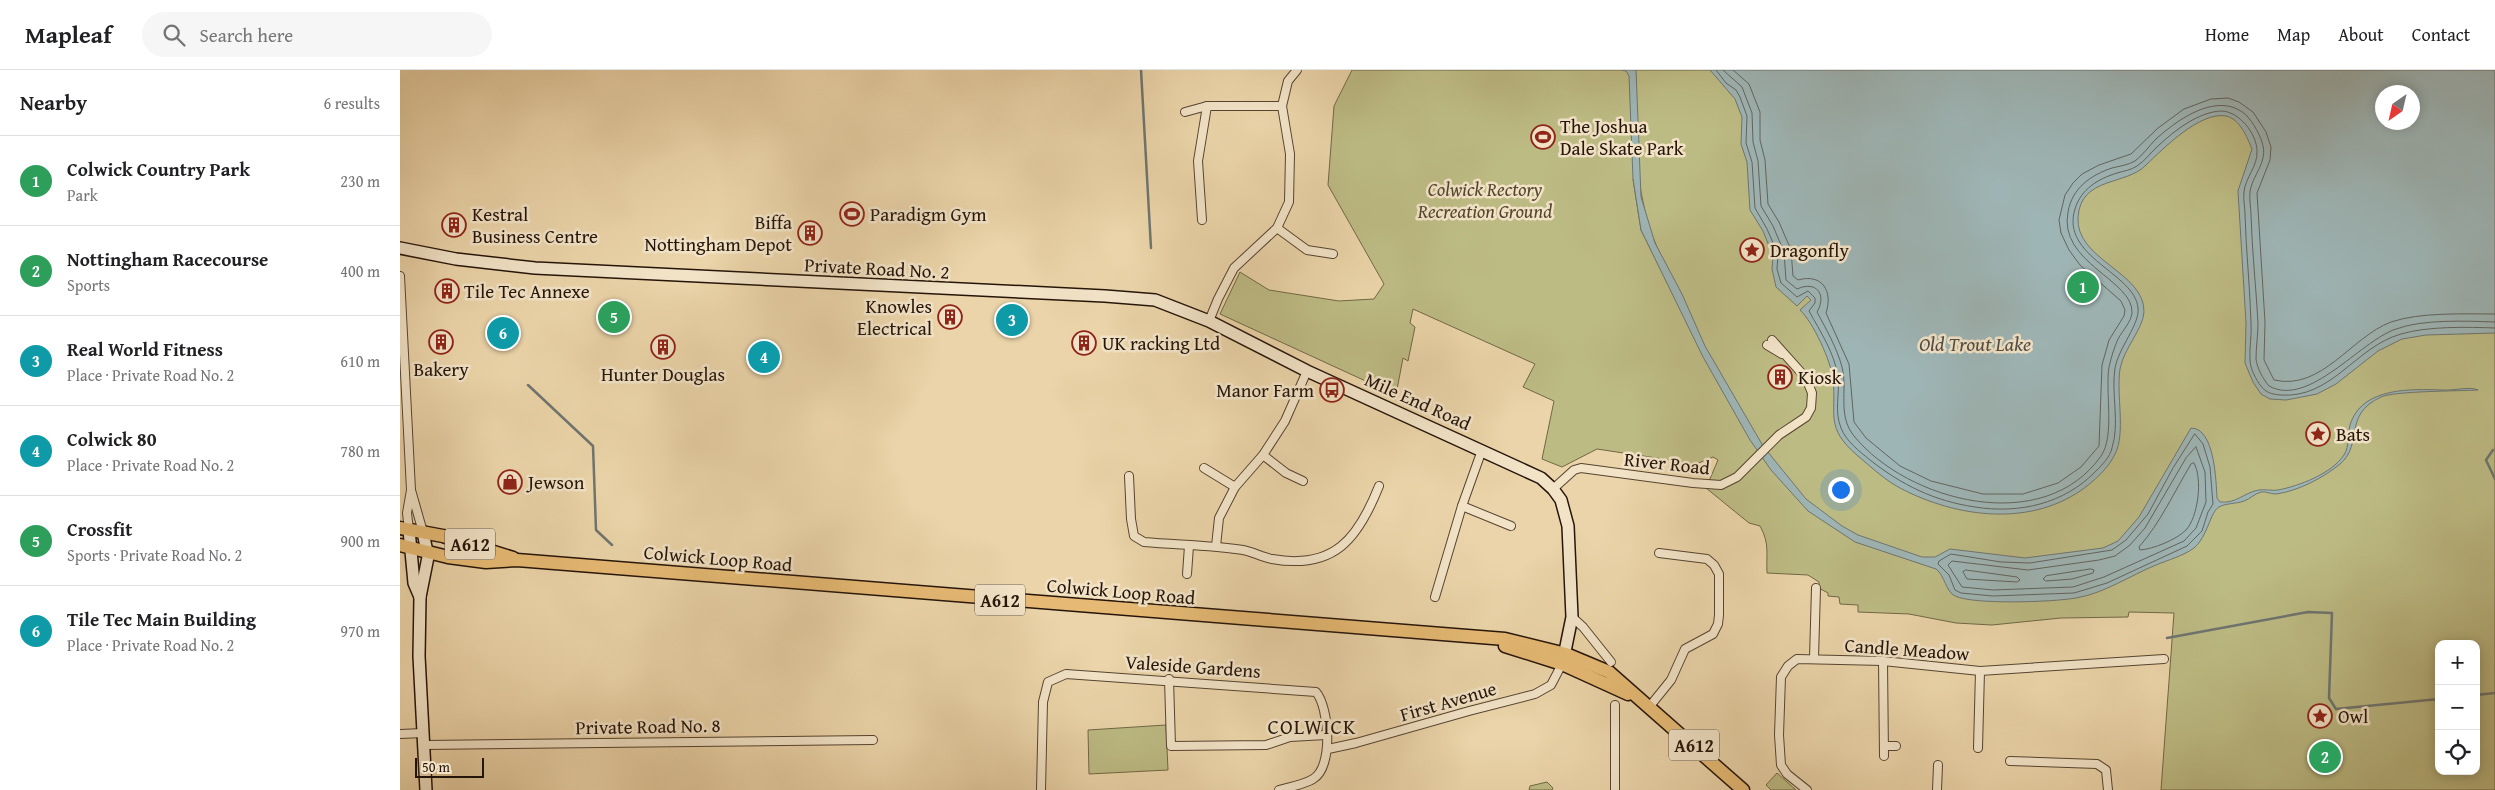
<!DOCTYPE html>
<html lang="en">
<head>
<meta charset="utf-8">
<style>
  body { margin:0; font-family:"Gentium Book Plus",serif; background:#f6f6f6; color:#202124 }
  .controls { position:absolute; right:15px; bottom:15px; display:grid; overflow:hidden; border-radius:10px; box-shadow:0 2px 12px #0003 }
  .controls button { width:45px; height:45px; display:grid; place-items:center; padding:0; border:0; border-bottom:1px solid #e0e0e0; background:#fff; color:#202124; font:25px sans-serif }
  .compass { position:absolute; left:1975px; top:15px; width:45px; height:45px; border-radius:50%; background:#fff; box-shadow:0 2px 12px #0003; rotate:214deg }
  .scale { position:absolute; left:15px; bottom:12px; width:69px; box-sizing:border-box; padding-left:5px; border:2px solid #251409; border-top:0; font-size:14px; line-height:18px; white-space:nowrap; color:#251409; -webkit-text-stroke:4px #f2e3c7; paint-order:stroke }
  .you { position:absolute; left:1440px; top:419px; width:18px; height:18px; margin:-12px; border:4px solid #fff; border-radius:50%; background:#1a73e8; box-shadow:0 0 0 8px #1a73e833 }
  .badge { display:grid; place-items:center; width:32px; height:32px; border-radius:50%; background:#0b8043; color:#fff; font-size:16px; font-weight:700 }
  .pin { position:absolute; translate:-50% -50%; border:2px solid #fff; box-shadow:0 1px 5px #0006 }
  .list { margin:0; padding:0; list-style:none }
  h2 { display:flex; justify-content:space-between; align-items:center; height:65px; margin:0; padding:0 20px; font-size:21px }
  h2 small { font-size:16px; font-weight:400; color:#757577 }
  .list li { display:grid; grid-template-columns:32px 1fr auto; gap:15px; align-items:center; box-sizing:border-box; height:90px; padding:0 20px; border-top:1px solid #e0e0e0 }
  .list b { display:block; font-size:19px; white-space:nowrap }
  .list p { margin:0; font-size:16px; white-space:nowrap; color:#757577 }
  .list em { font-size:16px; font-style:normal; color:#757577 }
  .icon { flex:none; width:28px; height:28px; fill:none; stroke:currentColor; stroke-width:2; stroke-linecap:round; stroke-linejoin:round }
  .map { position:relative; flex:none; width:2095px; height:720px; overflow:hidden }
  header { display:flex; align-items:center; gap:30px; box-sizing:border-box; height:70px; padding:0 25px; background:#fff; border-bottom:1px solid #e0e0e0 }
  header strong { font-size:24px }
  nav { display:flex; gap:28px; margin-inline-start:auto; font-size:18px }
  .search { width:350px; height:45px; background:#f6f6f6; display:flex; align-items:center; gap:12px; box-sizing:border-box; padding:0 18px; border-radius:28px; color:#757577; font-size:19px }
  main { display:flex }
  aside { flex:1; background:#fff }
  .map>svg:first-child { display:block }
  .green { fill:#bdbb84; stroke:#716846; fill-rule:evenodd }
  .water { fill:#9eb5b5; stroke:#6e7570; fill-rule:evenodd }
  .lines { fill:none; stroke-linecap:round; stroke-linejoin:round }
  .shore { stroke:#62645f; stroke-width:1 }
  .stream { stroke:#6e7570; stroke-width:2.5 }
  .street-casing { stroke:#564431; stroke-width:10 }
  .secondary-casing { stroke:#251409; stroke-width:14 }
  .primary-casing { stroke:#251409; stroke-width:15 }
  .street { stroke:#f2e3c7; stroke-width:8 }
  .secondary { stroke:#f2e3c7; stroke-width:11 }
  .primary { stroke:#e6ba74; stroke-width:12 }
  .labels { text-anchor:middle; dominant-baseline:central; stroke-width:5; stroke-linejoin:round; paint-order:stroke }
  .shield { fill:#f2e3c7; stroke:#625242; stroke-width:1 }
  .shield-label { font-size:18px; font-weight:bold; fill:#251409 }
  .poi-label { font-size:19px; fill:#251409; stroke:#f2e3c7; text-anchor:start }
  .park-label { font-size:19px; font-style:italic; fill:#53462e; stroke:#f2e3c7 }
  .street-label { font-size:19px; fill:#251409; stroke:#f2e3c7 }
  .water-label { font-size:20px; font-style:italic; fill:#4f4c45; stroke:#f2e3c7 }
  .quarter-label { font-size:21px; letter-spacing:1px; fill:#251409; stroke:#f2e3c7 }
</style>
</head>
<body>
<header>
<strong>Mapleaf</strong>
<div class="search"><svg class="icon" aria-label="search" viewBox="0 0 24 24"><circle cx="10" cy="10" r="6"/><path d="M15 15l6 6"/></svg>Search here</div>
<nav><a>Home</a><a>Map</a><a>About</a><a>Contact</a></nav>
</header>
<main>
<aside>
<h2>Nearby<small>6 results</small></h2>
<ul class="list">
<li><span class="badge" style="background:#2e9e5b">1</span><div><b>Colwick Country Park</b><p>Park</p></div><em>230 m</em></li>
<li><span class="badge" style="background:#2e9e5b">2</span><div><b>Nottingham Racecourse</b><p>Sports</p></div><em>400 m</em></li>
<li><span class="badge" style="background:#0f9aa8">3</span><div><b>Real World Fitness</b><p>Place · Private Road No. 2</p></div><em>610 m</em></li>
<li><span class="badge" style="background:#0f9aa8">4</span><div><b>Colwick 80</b><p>Place · Private Road No. 2</p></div><em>780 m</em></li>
<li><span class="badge" style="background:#2e9e5b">5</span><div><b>Crossfit</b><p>Sports · Private Road No. 2</p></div><em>900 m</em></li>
<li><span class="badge" style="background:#0f9aa8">6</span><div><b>Tile Tec Main Building</b><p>Place · Private Road No. 2</p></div><em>970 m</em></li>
</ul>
</aside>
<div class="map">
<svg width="2095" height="720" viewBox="0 0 2095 720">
  <rect width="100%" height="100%" fill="#ebd4a9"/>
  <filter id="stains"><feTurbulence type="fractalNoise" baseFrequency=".004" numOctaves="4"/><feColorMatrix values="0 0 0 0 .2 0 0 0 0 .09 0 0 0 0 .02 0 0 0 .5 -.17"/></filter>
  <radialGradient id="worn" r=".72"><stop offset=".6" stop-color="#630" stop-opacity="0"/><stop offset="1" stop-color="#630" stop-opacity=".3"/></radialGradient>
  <!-- green -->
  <g class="green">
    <path d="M952,0H2095V720H1761L1774,543L1729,542L1728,547L1661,548L1592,555L1556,553L1509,544L1458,542V535L1440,534L1439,527L1428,526V523L1419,518V512L1408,505L1367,503C1366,484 1370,474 1360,456L1349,453L1306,418L1318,390L1313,387L1296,394L1197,379L1162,397L1142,389L1154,331L1123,317L1135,294L1013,239L1010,253L1015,257L1008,291L1003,288L996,325L820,244L840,202L869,220L939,231L974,229L984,214L928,115L934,36ZM1982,22H2012V52H1982ZM1233,109L1240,117L1248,156L1261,186L1270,218L1241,160ZM2039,574H2076V701H2039Z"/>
    <path d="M766,655L768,700L689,704L688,660Z"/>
    <path d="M1377,703L1396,720H1371L1366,715Z"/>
    <path d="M1147,712L1153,718L1152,720H1129L1130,716Z"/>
  </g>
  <!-- water -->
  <g class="water">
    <path d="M1222,0H1236L1241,127L1255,173L1282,224L1305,276L1363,376L1406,429L1442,456L1458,465L1522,487H1535L1550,479L1625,488L1703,478L1718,471L1739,447L1791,358C1815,358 1816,412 1817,428L1820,432C1836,434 1845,422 1859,420C1865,419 1872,421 1878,420C1899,416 1931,404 1944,385C1950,376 1947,362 1951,352C1964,317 2012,319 2042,320C2053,321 2070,316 2078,320C2061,321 1993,321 1981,327C1942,345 1964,374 1940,394C1923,408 1898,421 1876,424C1870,424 1866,421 1861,422C1854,424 1850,429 1844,431C1836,434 1826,433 1819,437C1810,442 1808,466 1794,478C1783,486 1768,490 1756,495C1729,506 1705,523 1676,528C1654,532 1574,535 1555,526C1546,522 1545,506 1536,499L1455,472L1408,441L1371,400L1350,370L1303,287L1241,160L1233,109L1229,6L1226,1Z"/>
    <path d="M1310,0H2095V263L2026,265L2002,269L1978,281L1936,314L1917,324L1886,330L1870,329L1861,324L1853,312L1845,293L1846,253L1838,121L1852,79C1847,67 1840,49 1826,46C1800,41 1763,79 1746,95C1726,116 1681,106 1678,147C1675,190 1745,202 1744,242C1743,259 1724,278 1720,299C1716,324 1726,363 1715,384C1709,397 1697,408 1687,416C1633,458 1557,448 1500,418C1485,410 1471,397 1458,386C1424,357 1437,345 1433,309C1431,291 1413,252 1400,240L1411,230L1407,226L1397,236L1376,217L1372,199L1373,186L1363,161L1350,140L1347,92L1341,74L1342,47L1335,29ZM1982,22H2012V52H1982Z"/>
  </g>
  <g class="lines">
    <!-- shore -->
    <g class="shore">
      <path d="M1316,0L1326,13L1336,20L1340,27L1347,46L1346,73L1352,92L1355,138L1367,159L1378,184L1377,199L1381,213L1397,227L1408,221L1415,228V233L1409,241C1420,261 1435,284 1438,307C1440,324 1434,341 1441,358C1446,371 1459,381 1470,390C1502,415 1534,431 1575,437C1619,444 1664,434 1696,401C1702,395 1710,387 1712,378C1720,353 1711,324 1715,298C1719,277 1740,254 1738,238C1735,203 1660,187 1675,139C1681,119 1698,109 1717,103C1724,101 1731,100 1737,96C1745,91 1751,82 1758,76C1774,61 1798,42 1821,41C1839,41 1857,64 1857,81C1858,96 1845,108 1844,122C1843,129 1845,137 1845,144C1846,181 1850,217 1851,253C1852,265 1849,278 1850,290C1850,298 1856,310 1861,316C1866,323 1872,324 1880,325C1932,329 1955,277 2001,264C2028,256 2067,257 2095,258"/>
      <path d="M1323,0L1342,17L1352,43L1353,72L1358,91L1361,136L1373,156L1384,182L1386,210L1397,219C1417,210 1427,225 1417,242C1426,259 1437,278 1442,297C1448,320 1437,345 1454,366C1508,432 1644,467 1701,386C1715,366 1705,322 1709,297C1711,288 1714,278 1718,269C1723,260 1731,252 1732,243C1734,210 1658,193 1668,142C1672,118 1691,105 1712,98C1720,96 1728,95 1735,91C1743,85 1749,76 1756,69C1777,50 1818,20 1846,45C1853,52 1861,66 1863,76C1867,93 1852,106 1850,122C1849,129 1851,138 1851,145C1852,181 1856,217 1858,253C1858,265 1856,277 1856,289C1857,298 1863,309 1869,316C1909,338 1960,271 1996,259C2023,249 2066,251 2095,252"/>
      <path d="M1333,0L1349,14L1360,42V70L1365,90L1368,134L1379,152L1391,180L1393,206L1398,210C1423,203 1433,222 1426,243L1449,294L1454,352L1466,368L1500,396L1531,411L1583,424H1623L1658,413L1681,397L1699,376L1702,295L1709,270L1724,246L1725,240L1721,231L1680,195L1669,180L1661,163L1659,150L1665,125L1673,113L1682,104L1699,95L1731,84L1758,58L1784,39L1811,29L1828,28L1839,32L1853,42L1866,62L1871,77L1870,90L1857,123L1865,252L1864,290L1874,310C1922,321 1951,267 1991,252C2020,242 2065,244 2095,244"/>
      <path d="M1795,364L1803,374L1810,397L1813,434L1808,442L1802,461L1787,476L1707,513L1674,523L1593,526L1561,523L1555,520L1549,505L1538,494L1539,491L1551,484L1601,492L1630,493L1712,480L1726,470L1748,444L1773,398Z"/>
      <path d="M1796,377L1805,402L1806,432L1796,458L1784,471L1704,507L1673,517L1593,520L1562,517L1548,495L1552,491L1628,500L1699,490L1715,486L1730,475L1745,458L1786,388Z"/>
      <path d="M1794,393C1803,409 1798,447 1786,460C1776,470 1753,479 1740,480L1739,477C1761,452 1774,422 1791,394Z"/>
      <path d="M1691,499L1694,500L1693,503L1672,509L1646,511L1643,509L1646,506Z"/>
      <path d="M1566,500L1617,507L1620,510L1617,512L1567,509L1563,502Z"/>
    </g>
    <!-- stream -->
    <g class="stream">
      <path d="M741,0L751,178"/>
      <path d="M128,315L193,376L196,460L212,475"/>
      <path d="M2093,380L2086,390L2095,409"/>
      <path d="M1767,568L1908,542L1932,543L1929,628L1936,639L2039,629"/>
      <path d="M2076,625L2095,623"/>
    </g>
    <!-- street casing -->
    <g class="street-casing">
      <g id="street">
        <path d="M785,42L807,36"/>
        <path d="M802,150L798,91L807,36H882"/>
        <path d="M877,158L907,180L933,184"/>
        <path d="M0,206L11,420L7,443L9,460"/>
        <path d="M809,251L818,229L834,198L877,158L889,132L890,84L882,36L888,11L897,0"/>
        <path d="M1367,275L1382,284"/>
        <path d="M863,385L886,403L903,411"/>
        <path d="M804,398L835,417"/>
        <path d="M729,406L731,449L734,466L744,472C777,475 810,475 843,480C853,482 862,487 872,489C934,500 958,469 979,416"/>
        <path d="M1153,419L1174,400L1181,398L1293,413L1321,415L1337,407L1379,365L1406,347L1411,338L1412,323L1406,308L1372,270"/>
        <path d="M11,420L23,462"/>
        <path d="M1062,436L1111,456"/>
        <path d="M816,476L819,448L835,417L863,385L885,351L907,301"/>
        <path d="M787,504L789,476"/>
        <path d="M1035,527L1062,436L1082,380"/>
        <path d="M1172,547L1183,557L1211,592"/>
        <path d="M1414,588L1416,518"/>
        <path d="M1483,591L1484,686"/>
        <path d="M769,609L771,676L866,675L890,667L926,665"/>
        <path d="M1250,636L1271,610L1285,579L1313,564L1318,554L1319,545V504L1314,495L1307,489L1259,483"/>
        <path d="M0,664L23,663"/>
        <path d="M24,675L473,670"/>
        <path d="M1484,676H1496"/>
        <path d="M1578,678L1580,601"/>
        <path d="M928,679L956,673L1069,641L1135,624L1151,615L1162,594"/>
        <path d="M1610,691L1697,694L1706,700L1708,720"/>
        <path d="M641,720L643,632L648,612L666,604L916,622C929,637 934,697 913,709C903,715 889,717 879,720"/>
        <path d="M1215,720V635"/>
        <path d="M1407,720L1387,704L1381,695L1379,665L1381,607L1388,596L1397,589L1483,591L1580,601L1764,589"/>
        <path d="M1537,720L1538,695"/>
      </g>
    </g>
    <!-- secondary casing -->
    <g class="secondary-casing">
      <g id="secondary">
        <path d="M0,178L56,189L135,198L705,226L755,230L809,251L907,301L1141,408L1153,419L1161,430L1168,456L1172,547L1163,591"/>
        <path d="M9,460L14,513L20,527"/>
        <path d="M23,462L28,487L20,527L19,586L26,720"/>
      </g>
    </g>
    <!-- primary casing -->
    <g class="primary-casing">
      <g id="primary">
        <path d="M0,458L43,466L113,488"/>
        <path d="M0,475L48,487L86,492L117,490L1105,569L1166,584L1209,602L1343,720"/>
        <path d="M1105,576L1162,594L1228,624"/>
      </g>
    </g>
    <!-- street -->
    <use href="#street" class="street"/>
    <!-- secondary -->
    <use href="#secondary" class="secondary"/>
    <!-- primary -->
    <use href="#primary" class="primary"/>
  </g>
  <!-- icons -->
  <defs>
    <g id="stadium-ring" transform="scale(1.25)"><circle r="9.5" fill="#f2e3c7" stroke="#8f2418" stroke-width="1.5"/><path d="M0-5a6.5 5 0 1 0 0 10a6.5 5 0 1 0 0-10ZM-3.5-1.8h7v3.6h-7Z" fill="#8f2418"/></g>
    <g id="building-ring" transform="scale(1.25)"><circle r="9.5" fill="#f2e3c7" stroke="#8f2418" stroke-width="1.5"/><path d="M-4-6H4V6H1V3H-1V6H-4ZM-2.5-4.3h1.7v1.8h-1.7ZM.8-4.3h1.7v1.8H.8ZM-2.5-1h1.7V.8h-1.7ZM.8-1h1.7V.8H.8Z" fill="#8f2418"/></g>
    <g id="sight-ring" transform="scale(1.25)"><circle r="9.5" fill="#f2e3c7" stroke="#8f2418" stroke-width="1.5"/><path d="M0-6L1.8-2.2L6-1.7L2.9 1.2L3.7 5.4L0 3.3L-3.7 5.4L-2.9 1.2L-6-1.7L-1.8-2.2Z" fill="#8f2418"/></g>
    <g id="bus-ring" transform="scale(1.25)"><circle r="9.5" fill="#f2e3c7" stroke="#8f2418" stroke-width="1.5"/><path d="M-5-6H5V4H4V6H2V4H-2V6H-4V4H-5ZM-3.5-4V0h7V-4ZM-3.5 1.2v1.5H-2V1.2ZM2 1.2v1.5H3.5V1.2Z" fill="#8f2418"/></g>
    <g id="shop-ring" transform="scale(1.25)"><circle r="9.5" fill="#f2e3c7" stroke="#8f2418" stroke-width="1.5"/><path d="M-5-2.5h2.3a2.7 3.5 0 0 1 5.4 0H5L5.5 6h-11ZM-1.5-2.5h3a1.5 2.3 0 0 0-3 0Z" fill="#8f2418"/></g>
  </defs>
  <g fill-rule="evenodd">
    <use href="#stadium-ring" x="1143" y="67"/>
    <use href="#stadium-ring" x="452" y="144"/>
    <use href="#building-ring" x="54" y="155"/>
    <use href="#building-ring" x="410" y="163"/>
    <use href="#sight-ring" x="1352" y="180"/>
    <use href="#building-ring" x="47" y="221"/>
    <use href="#building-ring" x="550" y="247"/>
    <use href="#building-ring" x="41" y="272"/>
    <use href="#building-ring" x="684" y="273"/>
    <use href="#building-ring" x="263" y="277"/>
    <use href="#building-ring" x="1380" y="307"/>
    <use href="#bus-ring" x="932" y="320"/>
    <use href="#sight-ring" x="1918" y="364"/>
    <use href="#shop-ring" x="110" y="412"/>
    <use href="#sight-ring" x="1920" y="646"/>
  </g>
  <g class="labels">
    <!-- shield labels -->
    <g class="shield">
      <rect x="45" y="458.5" width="50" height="31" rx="4"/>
      <rect x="575" y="514.5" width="50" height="31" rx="4"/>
      <rect x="1269" y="659.5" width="50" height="31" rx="4"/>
    </g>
    <g class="shield-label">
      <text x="70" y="474">A612</text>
      <text x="600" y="530">A612</text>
      <text x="1294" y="675">A612</text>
    </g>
    <!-- poi labels -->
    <g class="poi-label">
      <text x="1160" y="56">The Joshua<tspan x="1160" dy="22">Dale Skate Park</tspan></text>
      <text x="72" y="144">Kestral<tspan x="72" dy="22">Business Centre</tspan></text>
      <text x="470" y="144">Paradigm Gym</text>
      <text x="392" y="152" text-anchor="end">Biffa<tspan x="392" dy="22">Nottingham Depot</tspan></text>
      <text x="1370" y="180">Dragonfly</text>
      <text x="64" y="221">Tile Tec Annexe</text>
      <text x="532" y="236" text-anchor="end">Knowles<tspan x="532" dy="22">Electrical</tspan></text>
      <text x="702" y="273">UK racking Ltd</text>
      <text x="41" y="299" text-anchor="middle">Bakery</text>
      <text x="263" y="304" text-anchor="middle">Hunter Douglas</text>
      <text x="1398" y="307">Kiosk</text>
      <text x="914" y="320" text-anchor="end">Manor Farm</text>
      <text x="1936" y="364">Bats</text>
      <text x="128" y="412">Jewson</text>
      <text x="1938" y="646">Owl</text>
    </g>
    <!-- park labels -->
    <g class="park-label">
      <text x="1085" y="119">Colwick Rectory<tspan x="1085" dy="22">Recreation Ground</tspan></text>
    </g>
    <!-- street labels -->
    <g class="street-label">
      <text transform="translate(477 198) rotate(3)">Private Road No. 2</text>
      <text transform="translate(1018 331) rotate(24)">Mile End Road</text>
      <text transform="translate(1267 393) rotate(6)">River Road</text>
      <text transform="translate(318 488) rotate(5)">Colwick Loop Road</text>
      <text transform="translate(721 521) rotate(5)">Colwick Loop Road</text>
      <text transform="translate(1507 579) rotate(4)">Candle Meadow</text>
      <text transform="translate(793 596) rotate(4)">Valeside Gardens</text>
      <text transform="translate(1048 631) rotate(-16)">First Avenue</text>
      <text transform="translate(248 656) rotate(-1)">Private Road No. 8</text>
    </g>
    <!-- water labels -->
    <g class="water-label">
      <text x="1575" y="273">Old Trout Lake</text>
    </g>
    <!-- quarter labels -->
    <g class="quarter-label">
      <text x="912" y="656">COLWICK</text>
    </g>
  </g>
  <rect width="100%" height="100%" filter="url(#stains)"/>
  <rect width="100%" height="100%" fill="url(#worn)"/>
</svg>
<div class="controls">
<button>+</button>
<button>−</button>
<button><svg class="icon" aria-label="locate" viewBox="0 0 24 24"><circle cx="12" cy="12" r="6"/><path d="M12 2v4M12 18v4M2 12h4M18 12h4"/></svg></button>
</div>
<svg class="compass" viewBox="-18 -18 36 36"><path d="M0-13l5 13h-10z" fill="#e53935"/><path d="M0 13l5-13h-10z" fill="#757577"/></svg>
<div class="scale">50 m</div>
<div class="you"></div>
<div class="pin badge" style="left:1683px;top:217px;background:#2e9e5b">1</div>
<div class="pin badge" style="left:1925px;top:687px;background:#2e9e5b">2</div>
<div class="pin badge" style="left:612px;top:250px;background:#0f9aa8">3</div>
<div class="pin badge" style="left:364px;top:287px;background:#0f9aa8">4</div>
<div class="pin badge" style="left:214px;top:247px;background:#2e9e5b">5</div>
<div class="pin badge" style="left:103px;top:263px;background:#0f9aa8">6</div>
</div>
</main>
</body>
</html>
